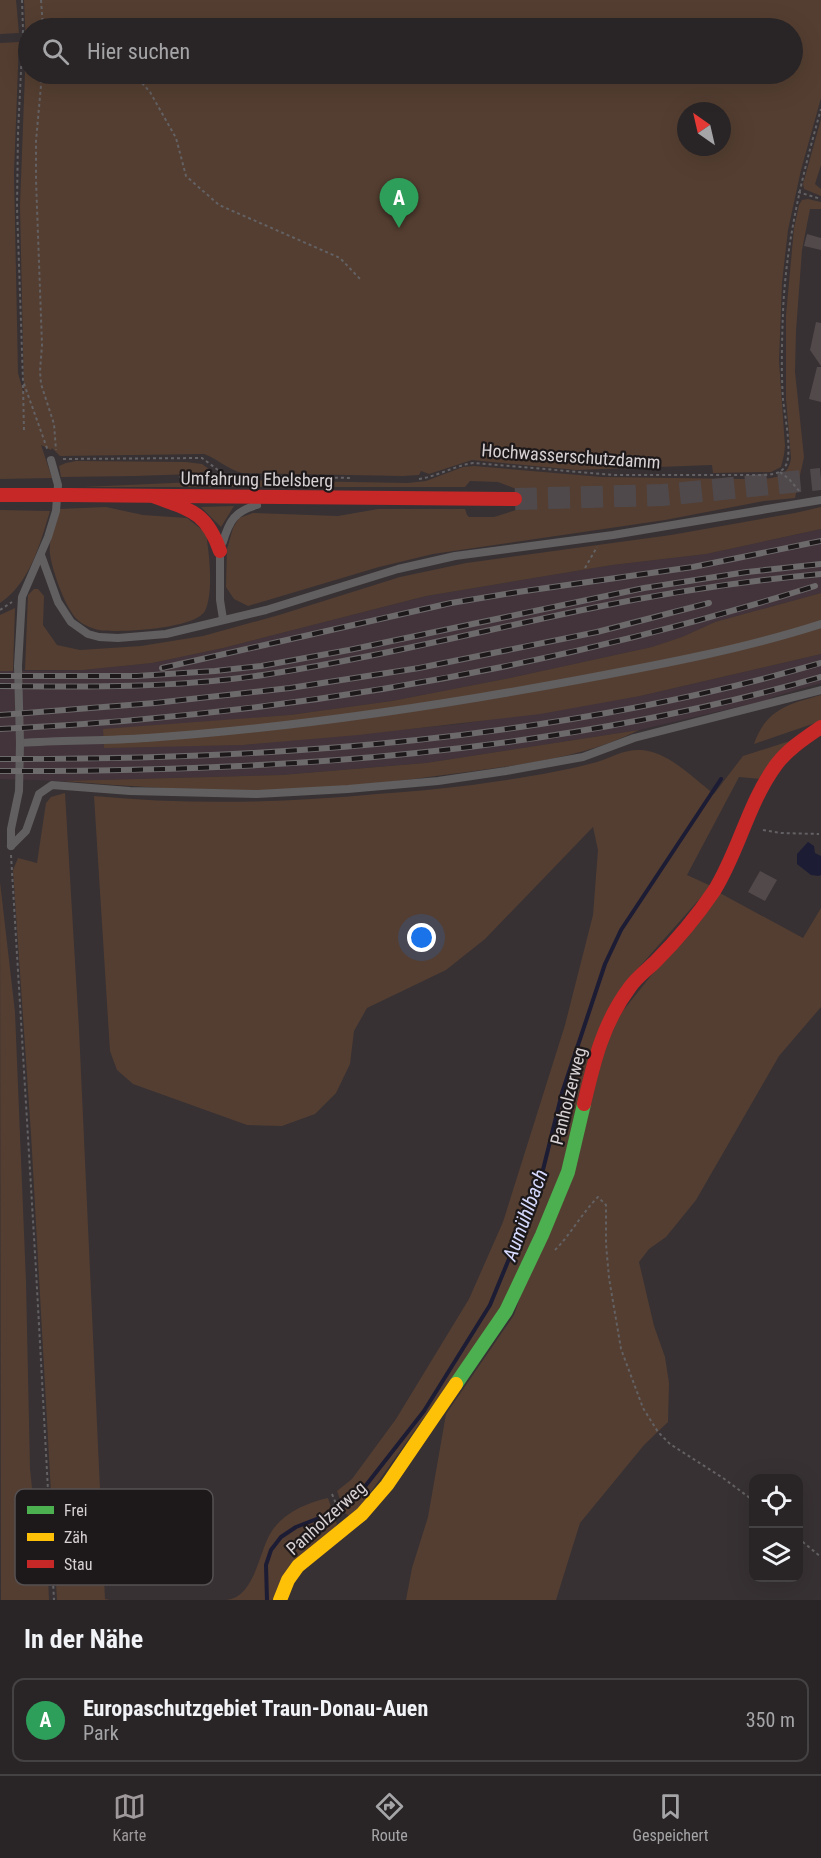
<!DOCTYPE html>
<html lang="de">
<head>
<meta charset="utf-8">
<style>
  body { margin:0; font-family:"Roboto Condensed",sans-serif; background:#312d2f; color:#f1f3f6 }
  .controls { position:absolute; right:18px; bottom:18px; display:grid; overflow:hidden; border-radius:12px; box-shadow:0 6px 24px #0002 }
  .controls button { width:54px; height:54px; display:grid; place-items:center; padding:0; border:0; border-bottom:2px solid #454244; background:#292527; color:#f1f3f6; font:30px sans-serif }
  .compass { position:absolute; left:677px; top:102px; width:54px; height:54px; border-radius:50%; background:#292527; box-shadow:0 6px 24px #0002; rotate:326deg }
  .you { position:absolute; left:422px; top:938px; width:21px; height:21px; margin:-15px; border:4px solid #fff; border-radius:50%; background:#1a73e8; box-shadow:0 0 0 9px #1a73e833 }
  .badge { display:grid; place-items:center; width:39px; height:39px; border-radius:50%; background:#9f999c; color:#fff; font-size:20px; font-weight:700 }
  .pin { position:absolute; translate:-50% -50px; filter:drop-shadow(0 2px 3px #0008) }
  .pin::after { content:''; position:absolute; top:32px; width:21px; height:18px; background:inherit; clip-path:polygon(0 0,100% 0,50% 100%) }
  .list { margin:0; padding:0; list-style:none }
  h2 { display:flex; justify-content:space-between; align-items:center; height:78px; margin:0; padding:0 24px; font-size:26px }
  h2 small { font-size:20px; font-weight:400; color:#a5a5a7 }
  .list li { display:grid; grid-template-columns:39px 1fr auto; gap:18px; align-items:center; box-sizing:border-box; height:84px; margin:0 12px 12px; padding:0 12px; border:2px solid #454244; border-radius:12px }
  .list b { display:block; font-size:22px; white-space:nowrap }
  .list p { margin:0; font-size:20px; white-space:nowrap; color:#a5a5a7 }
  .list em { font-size:20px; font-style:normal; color:#a5a5a7 }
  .icon { flex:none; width:33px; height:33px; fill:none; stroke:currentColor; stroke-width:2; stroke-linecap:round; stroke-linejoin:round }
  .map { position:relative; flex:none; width:821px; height:1600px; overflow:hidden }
  .search { position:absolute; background:#292527; box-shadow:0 6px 24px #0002; left:18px; right:18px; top:18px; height:66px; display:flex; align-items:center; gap:15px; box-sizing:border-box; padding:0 21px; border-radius:33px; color:#a5a5a7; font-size:22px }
  .sheet { height:174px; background:#292527 }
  nav { display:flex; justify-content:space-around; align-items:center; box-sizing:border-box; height:84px; border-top:2px solid #454244; background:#292527; font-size:16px; color:#a5a5a7 }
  nav a { display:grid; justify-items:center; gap:3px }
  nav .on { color:#9f999c }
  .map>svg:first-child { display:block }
  .built { fill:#43343b }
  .green { fill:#543e31; fill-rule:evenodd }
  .water { fill:#1c1c35 }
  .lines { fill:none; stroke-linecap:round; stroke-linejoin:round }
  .stream { stroke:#1c1c35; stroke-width:4 }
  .building { fill:#52494a }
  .primary-tunnel { stroke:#4f494c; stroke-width:22; stroke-dasharray:22 11; stroke-linecap:butt }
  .path { stroke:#636163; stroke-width:2; stroke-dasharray:3 3; stroke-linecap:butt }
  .lane { stroke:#615f60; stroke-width:8 }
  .fast { stroke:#4caf50; stroke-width:14 }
  .slow { stroke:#ffc107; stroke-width:14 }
  .jam { stroke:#c62828; stroke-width:14 }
  .rail-casing { stroke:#6d6a6b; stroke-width:6 }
  .rail { stroke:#1d181a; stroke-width:4; stroke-dasharray:11; stroke-linecap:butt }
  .jam-bridge { stroke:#c62828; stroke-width:14 }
  .labels { text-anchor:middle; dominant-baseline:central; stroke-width:4.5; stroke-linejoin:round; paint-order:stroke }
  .street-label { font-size:18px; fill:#d7d1d4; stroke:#1d181a }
  .water-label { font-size:20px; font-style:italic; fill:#d5d9fd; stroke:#1d181a }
  .key { fill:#1d181a; stroke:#555052; stroke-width:1.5 }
  .key-label { font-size:16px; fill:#d7d1d4 }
</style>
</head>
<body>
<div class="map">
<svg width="821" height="1600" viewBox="0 0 821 1600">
  <rect width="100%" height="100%" fill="#373134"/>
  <!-- built -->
  <path class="built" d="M821,529V593L715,622L682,637L652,647L510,678L392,701L290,715L103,730L104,747L243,745L460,724L640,696L821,654V683L773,697L767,700L639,730L426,763L282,775L62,781L0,779V671L83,670L152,663L223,648L426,596L612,565L706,554Z"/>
  <!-- green -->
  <g class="green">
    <path d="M0,0H16L19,33L0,34Z"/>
    <path d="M24,0H821V98L801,170L788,230L782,283L779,361L785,446L784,455L781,467L771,472L713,473L712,465L576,470L472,460L429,474L421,471L419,475L403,476L242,473C227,469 218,459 204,454L60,456L52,448L51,450L41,445L52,478L0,479V43L19,42L14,173L18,373L24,394L20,206L26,46ZM28,28H792V74H28ZM686,111H722V147H686Z"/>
    <path d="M821,119V165L815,184L821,189V196L804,189L803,184Z"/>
    <path d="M808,199L821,202V209H810L802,250L796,331L795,372L804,457L795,498L764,501L665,520L433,554L379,567L248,606L234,599L226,587L227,549L233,528L239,518L253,513L338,516L378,509H465L467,515L469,517H494L516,510L519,490L498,482L470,481L465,487H83L239,480L408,483L426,481L463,467L474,466L602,477L744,479C764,478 788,483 791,458L786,399V315L794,228L799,205L802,200Z"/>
    <path d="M76,461L186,462L202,464L210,470L195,474L135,476L61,477L59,466L66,463Z"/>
    <path d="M234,506L221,527L201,507Z"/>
    <path d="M106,507L143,515L187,518L206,533C209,553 214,592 205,611C195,629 119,633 99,630C94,629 83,625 79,621C66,611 52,570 50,554C48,539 56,523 60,509Z"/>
    <path d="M821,507V529L706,554L612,565L426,596L223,648L152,663L83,670H25L28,595L34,589H38L44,596L43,625L57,645L80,650L141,646L203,636L279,615L400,577L466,563L671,535L795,513Z"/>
    <path d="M0,510L50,511C40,544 30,583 0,603Z"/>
    <path d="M821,593V654L640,696L540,714L358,735L243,745L104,748L103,729L290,715L392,701L510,678L652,647L682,637L715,622Z"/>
    <path d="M15,608L13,671H0V615Z"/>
    <path d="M821,695V721L754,744C766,709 789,704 821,695Z"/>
    <path d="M639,730C585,757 526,764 467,772C400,781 326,790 258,791C192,791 128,786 62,781L282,775L426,763Z"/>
    <path d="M796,739L761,779L739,777L687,875L711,886L626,982L564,1171L502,1309L352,1518L345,1513L337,1491L352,1479L396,1419L469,1299L503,1222L565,1025L593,915L598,850L593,827L485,939L446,970L367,1008L354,1031L350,1064L336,1093L315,1114L282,1126L247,1125L133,1084L117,1070L110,1051L94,796C188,805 282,803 377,794C408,792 440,789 472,785C513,779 557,773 597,762C612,757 625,749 641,750C669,752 693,778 714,794L743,756Z"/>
    <path d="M65,793L79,1029L105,1599L110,1600H57L31,1134L13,870L18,858L37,863L46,803L51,797Z"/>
    <path d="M0,882L15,1012L26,1282L30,1469L37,1535L48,1577L49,1600H1Z"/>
    <path d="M718,892L803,938L821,908V1007L779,1056L696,1200L666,1237L649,1249L639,1262L654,1326L665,1357L669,1383L668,1422L644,1445L580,1523L556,1600H406L412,1568L428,1517L446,1414L514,1315L614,1022Z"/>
    <path d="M328,1498L337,1524L277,1600H226C254,1598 259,1553 270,1534C282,1513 306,1503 328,1498Z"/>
  </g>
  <!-- water -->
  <path class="water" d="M808,842L814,846L815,853L821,856V875L819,876L811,875L797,864V854Z"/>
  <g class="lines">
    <!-- stream -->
    <path class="stream" d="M267,1600L266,1565L271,1550L281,1537L296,1527L332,1513L356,1498L424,1411L490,1305L539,1186L562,1093L605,964L621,930L721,779"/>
  </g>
  <!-- building -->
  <g class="building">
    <path d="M807,234L821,238V250L804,246Z"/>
    <path d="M816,322L821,323V366L810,350Z"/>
    <path d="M817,367H821V402L809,399Z"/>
    <path d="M760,871L777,880L765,901L748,892Z"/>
  </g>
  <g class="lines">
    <!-- primary-tunnel -->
    <path class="primary-tunnel" d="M515,499L663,495L821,479"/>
    <!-- path -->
    <g class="path">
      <path d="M22,0L23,30L18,133L17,207L23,381L48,451"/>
      <path d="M41,0L43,28"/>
      <path d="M42,74L36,141V180L42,345L40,371L41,384L54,424L56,450"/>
      <path d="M134,74L150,92L176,138L186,176L219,205L340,258L361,280"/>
      <path d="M798,192L821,199"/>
      <path d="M23,385L24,431"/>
      <path d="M63,459L202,458L218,470V475"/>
      <path d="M780,472L789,479L801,493"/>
      <path d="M179,477L218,475L350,478"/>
      <path d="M419,479C438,476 454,466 473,463L615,475H765C777,474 786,472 788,458C790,439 785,418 783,399C781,370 782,340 783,312C786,242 802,176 821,109"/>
      <path d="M585,568L597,547"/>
      <path d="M0,610L12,602"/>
      <path d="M763,830L781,833L819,834"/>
      <path d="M11,855L36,1270L54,1600"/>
      <path d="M555,1250C571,1234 582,1213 598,1197L606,1205V1244L609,1278L621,1349L643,1408L658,1432L670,1444L723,1478L754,1501"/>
      <path d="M332,1494L339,1511"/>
      <path d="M798,1538L821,1557"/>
    </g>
    <!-- lane -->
    <g class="lane">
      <path d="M223,542C229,521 235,511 257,505"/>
      <path d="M220,554V600L223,619"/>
      <path d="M41,555L58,602L71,622L88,634L99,637L118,638L166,634L266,610L398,569L455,556L613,535L821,500"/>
      <path d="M20,743C63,740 105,741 147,738C293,728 439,706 583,679C663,664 743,649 821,624"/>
      <path d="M11,846L26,831L39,794L52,785L130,791L257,794L348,789L438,781L506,771L583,757L634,738L821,690"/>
      <path d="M11,846V829L19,791L20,743L18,666L22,597L48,537L56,511L58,485L51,460"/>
    </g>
    <!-- fast -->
    <path class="fast" d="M456,1384L506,1311L542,1235L568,1172L584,1104"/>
    <!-- slow -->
    <path class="slow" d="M280,1600L288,1580L298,1566L362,1514L387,1485L456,1384"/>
    <!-- jam -->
    <g class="jam">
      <path d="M67,495L515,499"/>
      <path d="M153,496C190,510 206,511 220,551"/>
      <path d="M584,1104C594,1061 603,1023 630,987C637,977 648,969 656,961C677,940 697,916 714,891C739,851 748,803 776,765C788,749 805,738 821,727"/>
    </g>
    <!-- rail casing -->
    <g class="rail-casing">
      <g id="rail">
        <path d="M162,668L451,603L518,592L693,567L821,541"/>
        <path d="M0,676H137L215,671L261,666L349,650L644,588L747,572L821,564"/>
        <path d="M0,686C88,687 176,688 263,675C375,658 485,630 597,607C671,592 745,581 821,574"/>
        <path d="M0,715L155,703L290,688L419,668L597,632L709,603"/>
        <path d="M0,729C275,716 552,669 815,586"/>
        <path d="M0,759C277,760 554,740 821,663"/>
        <path d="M0,771C277,772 553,754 821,677"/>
      </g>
    </g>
    <!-- rail -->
    <use href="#rail" class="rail"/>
    <!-- jam-bridge -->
    <path class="jam-bridge" d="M0,495H67"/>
  </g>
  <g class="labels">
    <!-- street labels -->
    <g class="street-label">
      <text transform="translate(571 456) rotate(4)">Hochwasserschutzdamm</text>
      <text transform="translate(257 479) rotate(1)">Umfahrung Ebelsberg</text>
      <text transform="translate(568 1096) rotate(-76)">Panholzerweg</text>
      <text transform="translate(326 1518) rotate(-42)">Panholzerweg</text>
    </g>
    <!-- water labels -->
    <g class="water-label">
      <text transform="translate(525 1215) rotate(-70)">Aumühlbach</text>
    </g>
  </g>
  <!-- legend -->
  <rect x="15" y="1489" width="198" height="96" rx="9" class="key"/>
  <rect x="27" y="1506" width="27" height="8" fill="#4caf50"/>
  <rect x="27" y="1533" width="27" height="8" fill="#ffc107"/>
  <rect x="27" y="1560" width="27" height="8" fill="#c62828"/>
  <g class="key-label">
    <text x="64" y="1516">Frei</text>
    <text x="64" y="1543">Zäh</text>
    <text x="64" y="1570">Stau</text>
  </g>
</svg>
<div class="controls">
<button><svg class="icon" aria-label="locate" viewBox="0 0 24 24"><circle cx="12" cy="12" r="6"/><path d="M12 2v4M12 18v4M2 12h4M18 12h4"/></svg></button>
<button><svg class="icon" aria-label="layers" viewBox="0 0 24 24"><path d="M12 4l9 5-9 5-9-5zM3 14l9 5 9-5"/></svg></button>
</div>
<svg class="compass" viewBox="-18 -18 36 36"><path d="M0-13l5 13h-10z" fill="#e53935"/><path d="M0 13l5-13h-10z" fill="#a5a5a7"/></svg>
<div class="you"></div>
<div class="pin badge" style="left:399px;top:228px;background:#2e9e5b">A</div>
<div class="search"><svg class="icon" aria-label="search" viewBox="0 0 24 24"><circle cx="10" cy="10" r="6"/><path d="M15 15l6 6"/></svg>Hier suchen</div>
</div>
<section class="sheet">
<h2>In der Nähe<small></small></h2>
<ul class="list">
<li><span class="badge" style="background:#2e9e5b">A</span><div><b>Europaschutzgebiet Traun-Donau-Auen</b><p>Park</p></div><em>350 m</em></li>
</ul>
</section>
<nav>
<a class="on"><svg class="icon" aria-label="map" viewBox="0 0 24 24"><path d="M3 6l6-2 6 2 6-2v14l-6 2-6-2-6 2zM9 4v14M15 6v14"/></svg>Karte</a>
<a><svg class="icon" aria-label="directions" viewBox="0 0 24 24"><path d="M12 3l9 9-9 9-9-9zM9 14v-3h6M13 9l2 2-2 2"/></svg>Route</a>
<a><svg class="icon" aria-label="saved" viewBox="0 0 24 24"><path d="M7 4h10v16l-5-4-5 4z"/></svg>Gespeichert</a>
</nav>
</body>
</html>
